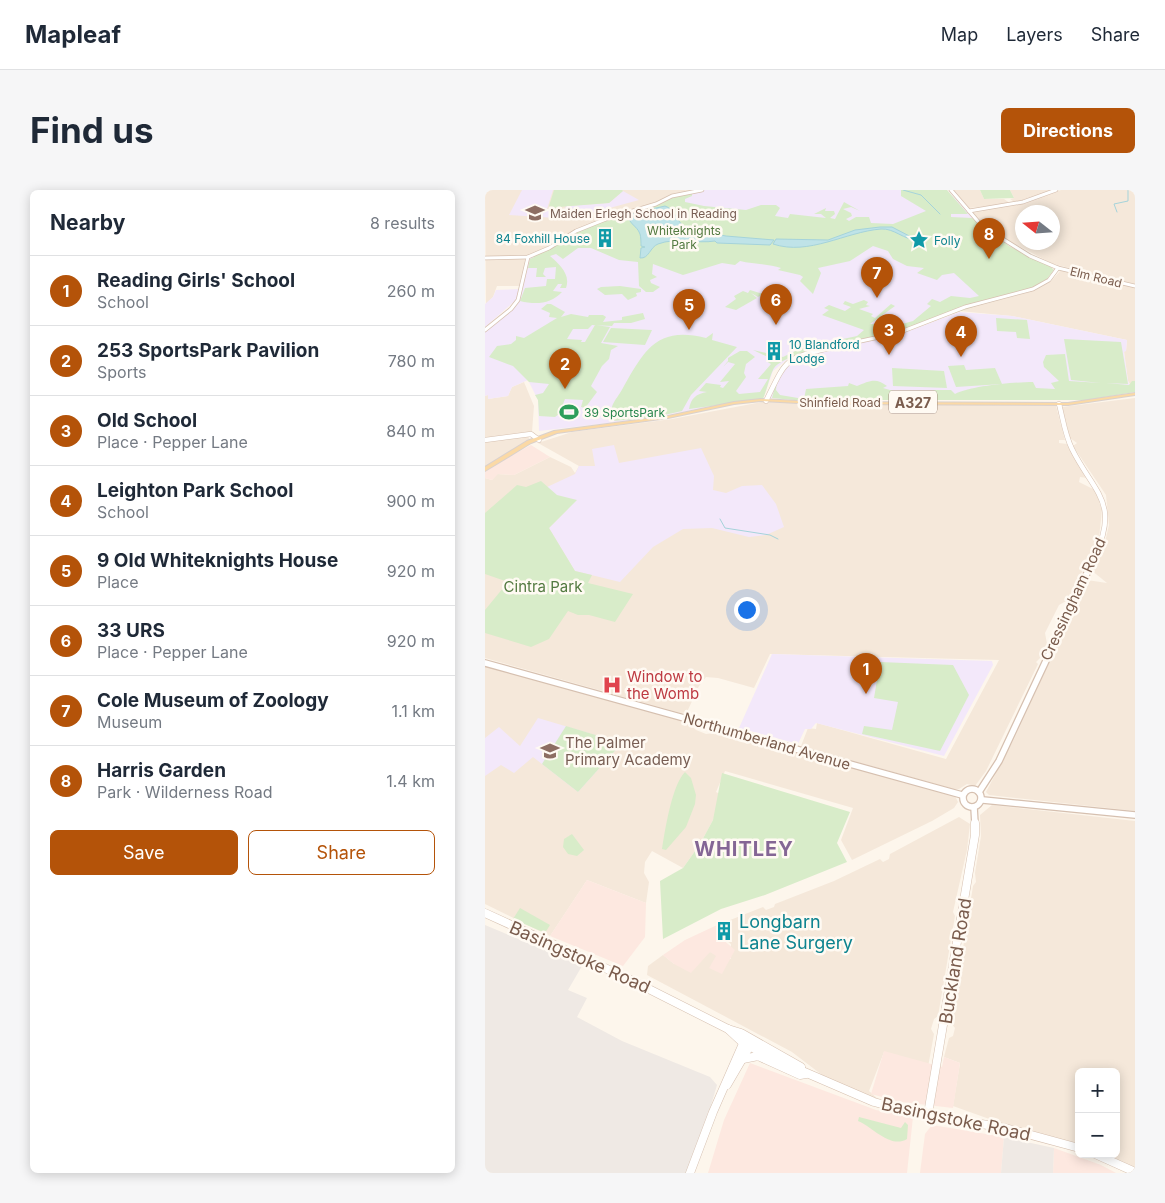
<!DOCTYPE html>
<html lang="en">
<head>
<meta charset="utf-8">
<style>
  body { margin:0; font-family:Inter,sans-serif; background:#f6f6f7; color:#1f2937 }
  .controls { position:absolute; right:15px; bottom:15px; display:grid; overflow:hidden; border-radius:8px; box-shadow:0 2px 12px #0003 }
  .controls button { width:45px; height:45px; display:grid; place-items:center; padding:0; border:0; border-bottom:1px solid #e0e1e3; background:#fff; color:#1f2937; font:25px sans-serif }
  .compass { position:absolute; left:530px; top:15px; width:45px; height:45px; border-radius:50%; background:#fff; box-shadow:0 2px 12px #0003; rotate:287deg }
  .you { position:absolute; left:261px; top:419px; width:18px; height:18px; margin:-12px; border:4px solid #fff; border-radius:50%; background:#1a73e8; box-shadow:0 0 0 8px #1a73e833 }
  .badge { display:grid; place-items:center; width:32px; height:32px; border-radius:50%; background:#b45309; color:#fff; font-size:16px; font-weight:700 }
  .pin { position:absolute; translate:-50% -41px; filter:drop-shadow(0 1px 2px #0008) }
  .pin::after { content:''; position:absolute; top:26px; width:18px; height:15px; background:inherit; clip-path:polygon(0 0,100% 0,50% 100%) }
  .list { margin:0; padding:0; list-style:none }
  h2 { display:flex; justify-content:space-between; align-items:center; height:65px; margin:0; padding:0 20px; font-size:21px }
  h2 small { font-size:16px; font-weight:400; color:#747a83 }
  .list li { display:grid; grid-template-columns:32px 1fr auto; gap:15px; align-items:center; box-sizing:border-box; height:70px; padding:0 20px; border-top:1px solid #e0e1e3 }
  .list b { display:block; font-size:19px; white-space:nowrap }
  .list p { margin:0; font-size:16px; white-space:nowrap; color:#747a83 }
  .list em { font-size:16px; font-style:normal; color:#747a83 }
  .actions { display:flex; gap:10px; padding:15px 20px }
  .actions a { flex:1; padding:11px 0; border:1px solid #b45309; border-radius:8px; text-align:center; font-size:18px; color:#b45309 }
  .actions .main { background:#b45309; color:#fff }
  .map { position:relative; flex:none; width:650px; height:983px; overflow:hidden; border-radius:8px }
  header { display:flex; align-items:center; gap:30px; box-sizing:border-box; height:70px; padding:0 25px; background:#fff; border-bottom:1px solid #e0e1e3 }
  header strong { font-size:24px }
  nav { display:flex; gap:28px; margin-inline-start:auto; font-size:18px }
  .intro { display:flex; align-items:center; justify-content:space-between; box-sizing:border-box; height:120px; padding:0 30px }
  h1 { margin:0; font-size:35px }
  .button { padding:12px 22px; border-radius:8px; background:#b45309; color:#fff; font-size:18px; font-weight:700 }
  main { display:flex; gap:30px; padding:0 30px }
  aside { flex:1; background:#fff; border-radius:8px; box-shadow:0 2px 12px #0003 }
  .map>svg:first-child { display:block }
  .residential { fill:#f5e8da; fill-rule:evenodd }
  .commercial { fill:#fde8e0 }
  .industrial { fill:#efe9e4 }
  .education { fill:#f3e8fa }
  .green { fill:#d8ecc9 }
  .water { fill:#bfe3e8; stroke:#a5d3da }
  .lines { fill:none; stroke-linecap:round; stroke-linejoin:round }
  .stream { stroke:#a5d3da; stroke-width:1 }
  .secondary-far3-casing { stroke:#d6c0b0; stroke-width:4.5 }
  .secondary-far2-casing { stroke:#d6c0b0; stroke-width:5.5 }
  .secondary-far1-casing { stroke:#d6c0b0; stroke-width:8 }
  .secondary-casing { stroke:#d6c0b0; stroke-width:9 }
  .primary-casing { stroke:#dad1cd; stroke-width:2 }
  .secondary-far3 { stroke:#fff; stroke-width:3 }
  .secondary-far2 { stroke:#fff; stroke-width:4.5 }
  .secondary-far1 { stroke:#fff; stroke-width:5.5 }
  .secondary { stroke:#fff; stroke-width:8 }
  .primary { fill:#fbd9a5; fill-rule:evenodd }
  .labels { text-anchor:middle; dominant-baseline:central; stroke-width:5; stroke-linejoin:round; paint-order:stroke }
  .far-education-label { font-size:12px; fill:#785e54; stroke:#fffaf3; text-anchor:start }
  .far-park-label { font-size:12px; fill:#537a41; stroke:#fffaf3 }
  .far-culture-label { font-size:12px; fill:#0d838f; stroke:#fffaf3; text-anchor:start }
  .far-street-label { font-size:12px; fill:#7a5c4d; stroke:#fffaf3 }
  .far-leisure-label { font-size:12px; fill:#27864d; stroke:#fffaf3; text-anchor:start }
  .shield { fill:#fffaf3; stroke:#a28b7f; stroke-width:1 }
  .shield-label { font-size:14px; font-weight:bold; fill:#7a5c4d }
  .park-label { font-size:15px; fill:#537a41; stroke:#fffaf3 }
  .street-label { font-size:15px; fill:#7a5c4d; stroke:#fffaf3 }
  .health-label { font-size:15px; fill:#be3a42; stroke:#fffaf3; text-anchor:start }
  .education-label { font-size:15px; fill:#785e54; stroke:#fffaf3; text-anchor:start }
  .near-culture-label { font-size:18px; fill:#0d838f; stroke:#fffaf3; text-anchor:start }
  .near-street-label { font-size:18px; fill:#7a5c4d; stroke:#fffaf3 }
  .district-label { font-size:20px; font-weight:bold; letter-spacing:1px; fill:#846695; stroke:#fffaf3 }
</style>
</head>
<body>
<header>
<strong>Mapleaf</strong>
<nav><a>Map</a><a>Layers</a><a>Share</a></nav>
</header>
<div class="intro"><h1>Find us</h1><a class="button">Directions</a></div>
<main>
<aside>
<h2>Nearby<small>8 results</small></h2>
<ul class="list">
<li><span class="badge">1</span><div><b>Reading Girls' School</b><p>School</p></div><em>260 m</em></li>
<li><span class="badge">2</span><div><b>253 SportsPark Pavilion</b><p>Sports</p></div><em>780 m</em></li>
<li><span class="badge">3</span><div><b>Old School</b><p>Place · Pepper Lane</p></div><em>840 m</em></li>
<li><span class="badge">4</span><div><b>Leighton Park School</b><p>School</p></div><em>900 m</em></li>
<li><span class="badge">5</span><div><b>9 Old Whiteknights House</b><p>Place</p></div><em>920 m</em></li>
<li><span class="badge">6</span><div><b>33 URS</b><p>Place · Pepper Lane</p></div><em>920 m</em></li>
<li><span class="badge">7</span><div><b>Cole Museum of Zoology</b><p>Museum</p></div><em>1.1 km</em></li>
<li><span class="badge">8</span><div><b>Harris Garden</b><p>Park · Wilderness Road</p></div><em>1.4 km</em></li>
</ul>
<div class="actions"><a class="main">Save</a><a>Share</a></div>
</aside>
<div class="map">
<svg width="650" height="983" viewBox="0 0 650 983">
  <rect width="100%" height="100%" fill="#fdf6ec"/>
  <!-- residential -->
  <g class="residential">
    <path d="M0,0H214L180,10L74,50L44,66L40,69L34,96H12L8,107L1,114Z"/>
    <path d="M468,0H500H495L499,9H519L526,14L483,18Z"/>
    <path d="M525,0H568L531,13L525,9L529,8Z"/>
    <path d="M576,0H650V94L568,74L514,46L487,23L533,15ZM538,22H568V52H538Z"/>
    <path d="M576,80L650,97V202L643,191L639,161H641L642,150L527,126L474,121L549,101L566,91Z"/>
    <path d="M39,192L49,216L47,242L0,249V206L3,205V209L23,206L27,197Z"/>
    <path d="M650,208V621L504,605L501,602L529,549L602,390L622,393L606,380L620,352L624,335L621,305L588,256L592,253L585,248L577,217Z"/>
    <path d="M277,212L571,216L580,250H574V253L582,254L603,288L595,287L594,292L610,300L617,320L614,348L583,410L574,415L560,443L562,454L557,466L551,472L553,474L501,581L490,596L482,594L474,599H468L316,556L323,538L331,539L332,533L461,569L514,470L285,464L269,498L233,488L221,487L214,496L202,522L196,523L0,468V288L7,290L12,284L29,285L65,267L86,277L90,283L94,276L53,253L87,242L187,229Z"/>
    <path d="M43,246L45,250L0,279V251Z"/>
    <path d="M0,476L202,532L211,540L221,544L230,543L232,540L470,606L473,612L469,618L447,631L367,670L356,650L368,618L240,581L231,602L239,606L228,630L215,654L198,678L167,661L160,672L159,683L164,692L161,713L102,690L65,746L0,714Z"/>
    <path d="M507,615L650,631V983L618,964H631V882H594V957L571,953L468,916L475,873L459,867L464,848L468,846L470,838L466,833L488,696L491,692L490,683L496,646L495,625Z"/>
    <path d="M474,627L485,634L482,660L468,722L470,726L453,826L449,829L446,839L449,844L443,877L399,862L384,901L403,918L354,898L307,862L162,785L163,776L178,765L189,774L225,762L246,769V754L235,746L230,736L278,717L281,720L289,717L290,714L349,691L395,669L398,672L404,669L405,664Z"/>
  </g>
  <!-- commercial -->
  <g class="commercial">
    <path d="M46,255L65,267L29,285L13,284L7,290L0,288V280Z"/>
    <path d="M102,690L161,713L160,747L138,776L65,746Z"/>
    <path d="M230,736L236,748L250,760L237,784L224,778L231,766L225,762L206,783L189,774L178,765L200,750Z"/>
    <path d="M399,861L457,877L459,867L475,873L468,918L416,912L386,904Z"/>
    <path d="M265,873L391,920L428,927L422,983H223L239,930Z"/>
    <path d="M447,935L519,947L516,983H435L440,944Z"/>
    <path d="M569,958L616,975L631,983H568Z"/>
  </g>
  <!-- industrial -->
  <g class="industrial">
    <path d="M0,735L97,776L83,800L102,808L92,827L137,851L225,887L232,895L224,922L201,983H0Z"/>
    <path d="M519,947L569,958L568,983H516Z"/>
  </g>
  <!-- education -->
  <g class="education">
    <path d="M37,0H68L62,19L77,20L71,28L24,25Z"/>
    <path d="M219,0H462L497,37L524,56L569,80L517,106L414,141L389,148L329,159L304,168L288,181L278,209L242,213L166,228L54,241L53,210L43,190L27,197L23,206L3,209V205L0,206V142L28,119L35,110L45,67L191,5Z"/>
    <path d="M138,1L154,10L99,25L94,22L79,21L81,16L124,13Z"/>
    <path d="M35,99L32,109L0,137V114L8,107L11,100Z"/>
    <path d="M474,122L527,126L642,150L641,161L639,162L643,191L648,202L601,210H389L331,212L285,208L301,173L330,161L419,143Z"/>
    <path d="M129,255L134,273L216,258L229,286L228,300L241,303L257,296L277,295L291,314L299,337L281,345L264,347L227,338L198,339L168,357L135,392L90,381L64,338L83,319L62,297L90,284L94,276H110L107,259Z"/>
    <path d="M287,464L507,471L508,475L459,566L331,533L326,539H320L313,554L254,538Z"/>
    <path d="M53,528L137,553L93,602L48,567L29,583L16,575L0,586V548L14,537L35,556Z"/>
  </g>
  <!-- green -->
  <g class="green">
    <path d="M69,0H137L138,1L124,13L74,17L73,19L64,16Z"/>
    <path d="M416,0H462L483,24H466V27L487,28L524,56L565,76L569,80L561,90L550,97L414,141L406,137L428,131L446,116L442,114L447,109L455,112L466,106L485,108L494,106L469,83L457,85L452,90L432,83L439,78L422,76L408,69L403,61L388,56L365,71L333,78L336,83L328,104L315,91L318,87L315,85L293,80L296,78C284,74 268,74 255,71L250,75L237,73L198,85L168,74L167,84L172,87L165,90L166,93L175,97L168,102H161L154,96L153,72L134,70L106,58H93L78,69L71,64L65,66C74,74 86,84 81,98H75L77,94H73L68,101L77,102C66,114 51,115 35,111L40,98L61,96L62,89H70L71,77L60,78L58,84L61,87H51L52,78H43L45,69L49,67H45L83,46L131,26L174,13L188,6L207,3V6L200,9V12L219,16L261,20L276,15H291L295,18L290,26L303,28L305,24L341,28L336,24H329L341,18L340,21H349L350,24L345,28L350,29L359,12L375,21L366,17L358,19L366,23L367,26L361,29L364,31L371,27H384L386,33L408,34L441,21L416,6Z"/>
    <path d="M495,0H525L529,8L499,9Z"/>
    <path d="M135,96L156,99V102L151,103L152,106L143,110L137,104L120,105L112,99L116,97Z"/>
    <path d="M265,100L278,104L273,107L266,103L272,108L251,120L240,117L251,109L249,106L258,101L263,103Z"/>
    <path d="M379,110L383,112L381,115L385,116L374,119L388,124L386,126L390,128L406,114L410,116L385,134H394L406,143C383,149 298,160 288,180C284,188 282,200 278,209L204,219C206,208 211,204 222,202L214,201L221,193L236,195L235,197L238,198L244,191L235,192L250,174L243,172L238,177L243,171V168L255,161H262L270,167L261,174L259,183L261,187L251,201L254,204L275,202L283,189H273L286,174L281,171L283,169L289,171L294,168L283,167L268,160L298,167L316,158L372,146L379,140L337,125L344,120L339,118L344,115L360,121L366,117L358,114L360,111L368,114Z"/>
    <path d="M62,114H66L80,122L76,127L86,124L103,127L104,125H118L121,127L118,132L137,130V127L158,123L160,129L146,133H129L127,136L107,135L103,139H88L82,149L97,150L96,152H100L110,135L125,137L116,153L133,156L126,160L124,169L117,176L106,196L112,202L100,218L96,217L98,210L80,209L74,224L70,227L54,226L53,210L50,205L58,203L64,194L44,192L28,176L4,167L12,156L26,154L31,150V146L39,148L72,128L64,127L65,123L56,119Z"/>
    <path d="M511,128L542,130L545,149L532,148L531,142L512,141Z"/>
    <path d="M126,138L167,140L160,155L118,152Z"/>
    <path d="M228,143L227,150L252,157L206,205L197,221L166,228L127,231C124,212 131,212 139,196C160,159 173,136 221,148Z"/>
    <path d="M579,149L636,152L643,194L621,193L644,195L647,191H650V202L601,210H389L331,212L287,208L292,189L291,200L295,205L319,209L321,199L363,196L364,193L372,196C384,191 391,187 402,196L398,198L405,200H466L470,204C485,196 529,192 548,192L551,198L570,199L566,193L574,191L559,177L558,172L561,165L580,164L584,191L616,193L586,190Z"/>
    <path d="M479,175L481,180L510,178L517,194L471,197L463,176Z"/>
    <path d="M407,178L459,181L462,198L408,196Z"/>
    <path d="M56,291L72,305L92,310L64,338L90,381L107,385L103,393L148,404L130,432L104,425H93L83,421L64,449L46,457L0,443V420L23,392L0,384V323L32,295L41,297Z"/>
    <path d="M395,472L468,475L484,505L455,561L377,544L379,536L407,540L413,512L389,508Z"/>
    <path d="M81,536L137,553L93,602L57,574Z"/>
    <path d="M200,582L206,588L211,605L210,614L201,637L181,660L177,659C180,640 187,595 200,582Z"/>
    <path d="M237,583L365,622L352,653L362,672L280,705L236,719L178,749L175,691L198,678L215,654L228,630Z"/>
    <path d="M87,644L99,660L92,666L83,664L78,657L79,649Z"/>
    <path d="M35,718L65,735L60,743L28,729Z"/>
    <path d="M374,927L416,938L420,932L423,935L422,949C405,959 388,937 373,931Z"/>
  </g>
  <!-- water -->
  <g class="water">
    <path d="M180,16C191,19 192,35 203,39L241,46L289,50L285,55L232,53L230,51C212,54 191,47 173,54C165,57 164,69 155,68L156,58L160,57L156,56C156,53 156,47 155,44C152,35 141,33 145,24Z"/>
    <path d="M395,37H407L432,50C419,50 409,38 396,39C360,42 324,66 288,54L291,49L343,50L370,40Z"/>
  </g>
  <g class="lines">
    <!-- stream -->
    <g class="stream">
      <path d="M418,0L436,5L455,24"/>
      <path d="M632,22L629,14L643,11V0"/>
      <path d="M235,329L240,338L285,345L293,349"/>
    </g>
    <!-- secondary-far3 casing -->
    <g class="secondary-far3-casing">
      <g id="secondary-far3">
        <path d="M466,0L497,36L545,66L573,78L650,96"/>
        <path d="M484,21L538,12L571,0"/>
        <path d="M0,68L43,67L64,58L91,41L121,29L171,14L187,6L217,0"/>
        <path d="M0,140L26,119L33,110L43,67"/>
        <path d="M339,159L413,143L480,117L548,99L564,90L573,78"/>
      </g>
    </g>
    <!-- secondary-far2 casing -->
    <g class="secondary-far2-casing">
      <g id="secondary-far2">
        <path d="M281,211C301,170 299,168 345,158"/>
        <path d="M574,214C578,229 580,245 587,259C609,303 635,312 610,366"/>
        <path d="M0,250L46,244L54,250"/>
      </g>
    </g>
    <!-- secondary-far1 casing -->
    <g class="secondary-far1-casing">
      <g id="secondary-far1">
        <path d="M0,473L477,605"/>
        <circle cx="487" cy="608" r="9"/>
        <path d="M494,602L514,571L611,364"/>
        <path d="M498,610L650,625"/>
        <path d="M489,617L490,634"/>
      </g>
    </g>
    <!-- secondary casing -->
    <g class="secondary-casing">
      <g id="secondary">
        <path d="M0,723L144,789L243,839L256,843L316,877"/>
        <path d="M243,839L256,851L280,865L389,912L426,922L520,938L594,958"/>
        <path d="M258,869L273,866L315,885L321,884"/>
        <path d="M242,895L266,854"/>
        <path d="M443,924L490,645V633"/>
        <path d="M610,964L650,982"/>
        <path d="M205,983L228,922L260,849"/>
      </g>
    </g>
    <!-- primary casing -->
    <g class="primary-casing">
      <path id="primary" d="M650,203V205L583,215L331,214L276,211L249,214L183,228L72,243L46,253L0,281V277L42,251L69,241L183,226L249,212L276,209L331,212L583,213Z"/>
    </g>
    <!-- secondary-far3 -->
    <use href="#secondary-far3" class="secondary-far3"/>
    <!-- secondary-far2 -->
    <use href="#secondary-far2" class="secondary-far2"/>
    <!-- secondary-far1 -->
    <use href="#secondary-far1" class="secondary-far1"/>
    <!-- secondary -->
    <use href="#secondary" class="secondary"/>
    <!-- primary -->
    <use href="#primary" class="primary"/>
  </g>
  <!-- icons -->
  <defs>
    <g id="school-bare" transform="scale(1.5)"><path d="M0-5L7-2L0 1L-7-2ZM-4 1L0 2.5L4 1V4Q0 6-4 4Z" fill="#8d6e63" stroke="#fffaf3" stroke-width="2.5" paint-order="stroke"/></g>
    <g id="building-bare" transform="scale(1.5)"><path d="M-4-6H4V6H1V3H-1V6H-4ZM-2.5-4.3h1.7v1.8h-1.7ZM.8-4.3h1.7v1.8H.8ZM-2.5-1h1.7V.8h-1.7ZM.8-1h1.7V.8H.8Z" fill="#0f9aa8" stroke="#fffaf3" stroke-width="2.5" paint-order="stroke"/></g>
    <g id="sight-bare" transform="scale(1.5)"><path d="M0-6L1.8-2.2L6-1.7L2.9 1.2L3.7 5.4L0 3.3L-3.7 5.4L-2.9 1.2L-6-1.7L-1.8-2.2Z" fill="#0f9aa8" stroke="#fffaf3" stroke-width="2.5" paint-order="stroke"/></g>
    <g id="stadium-bare" transform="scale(1.5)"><path d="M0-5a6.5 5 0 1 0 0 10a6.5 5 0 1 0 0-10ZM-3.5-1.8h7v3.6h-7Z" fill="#2e9e5b" stroke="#fffaf3" stroke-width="2.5" paint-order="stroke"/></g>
    <g id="hospital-bare" transform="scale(1.5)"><path d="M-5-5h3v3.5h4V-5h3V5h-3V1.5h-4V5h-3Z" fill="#e0444e" stroke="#fffaf3" stroke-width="2.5" paint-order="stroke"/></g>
  </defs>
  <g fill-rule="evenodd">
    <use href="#school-bare" x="50" y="23"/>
    <use href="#building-bare" x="120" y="48"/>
    <use href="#sight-bare" x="434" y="50"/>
    <use href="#building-bare" x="289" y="161"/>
    <use href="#stadium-bare" x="84" y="222"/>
    <use href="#hospital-bare" x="127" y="495"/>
    <use href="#school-bare" x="65" y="561"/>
    <use href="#building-bare" x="239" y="741"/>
  </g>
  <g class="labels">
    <!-- far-education labels -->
    <g class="far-education-label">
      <text x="65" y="23">Maiden Erlegh School in Reading</text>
    </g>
    <!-- far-park labels -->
    <g class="far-park-label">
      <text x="199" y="40">Whiteknights<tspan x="199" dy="14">Park</tspan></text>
    </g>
    <!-- far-culture labels -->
    <g class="far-culture-label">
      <text x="105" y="48" text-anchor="end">84 Foxhill House</text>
      <text x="449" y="50">Folly</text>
      <text x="304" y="154">10 Blandford<tspan x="304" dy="14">Lodge</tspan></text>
    </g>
    <!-- far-street labels -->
    <g class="far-street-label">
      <text transform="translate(611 87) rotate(14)">Elm Road</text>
      <text x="355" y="212">Shinfield Road</text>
    </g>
    <!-- far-leisure labels -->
    <g class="far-leisure-label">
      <text x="99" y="222">39 SportsPark</text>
    </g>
    <!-- shield labels -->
    <rect class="shield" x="404" y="200.5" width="48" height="23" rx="4"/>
    <g class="shield-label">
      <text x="428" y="212">A327</text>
    </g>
    <!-- park labels -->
    <g class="park-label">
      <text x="58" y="396">Cintra Park</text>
    </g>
    <!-- street labels -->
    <g class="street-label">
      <text transform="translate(588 409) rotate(-65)">Cressingham Road</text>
      <text transform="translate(282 551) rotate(16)">Northumberland Avenue</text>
    </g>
    <!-- health labels -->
    <g class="health-label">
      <text x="142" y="486">Window to<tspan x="142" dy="17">the Womb</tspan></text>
    </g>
    <!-- education labels -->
    <g class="education-label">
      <text x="80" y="552">The Palmer<tspan x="80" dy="17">Primary Academy</tspan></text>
    </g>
    <!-- near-culture labels -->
    <g class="near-culture-label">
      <text x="254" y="731">Longbarn<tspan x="254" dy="21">Lane Surgery</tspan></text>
    </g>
    <!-- near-street labels -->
    <g class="near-street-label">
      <text transform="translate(95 767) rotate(24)">Basingstoke Road</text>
      <text transform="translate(470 771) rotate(-81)">Buckland Road</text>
      <text transform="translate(471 929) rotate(12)">Basingstoke Road</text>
    </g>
    <!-- district labels -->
    <g class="district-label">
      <text x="259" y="659">WHITLEY</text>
    </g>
  </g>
</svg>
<div class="controls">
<button>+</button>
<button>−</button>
</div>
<svg class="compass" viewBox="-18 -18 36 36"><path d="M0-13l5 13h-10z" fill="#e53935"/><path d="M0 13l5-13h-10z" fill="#747a83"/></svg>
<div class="you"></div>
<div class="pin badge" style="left:381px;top:504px">1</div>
<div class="pin badge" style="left:80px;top:199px">2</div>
<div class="pin badge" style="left:404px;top:165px">3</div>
<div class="pin badge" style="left:476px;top:167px">4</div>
<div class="pin badge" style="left:204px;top:140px">5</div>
<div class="pin badge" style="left:291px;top:135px">6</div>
<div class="pin badge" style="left:392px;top:108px">7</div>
<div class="pin badge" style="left:504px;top:69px">8</div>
</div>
</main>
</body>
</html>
